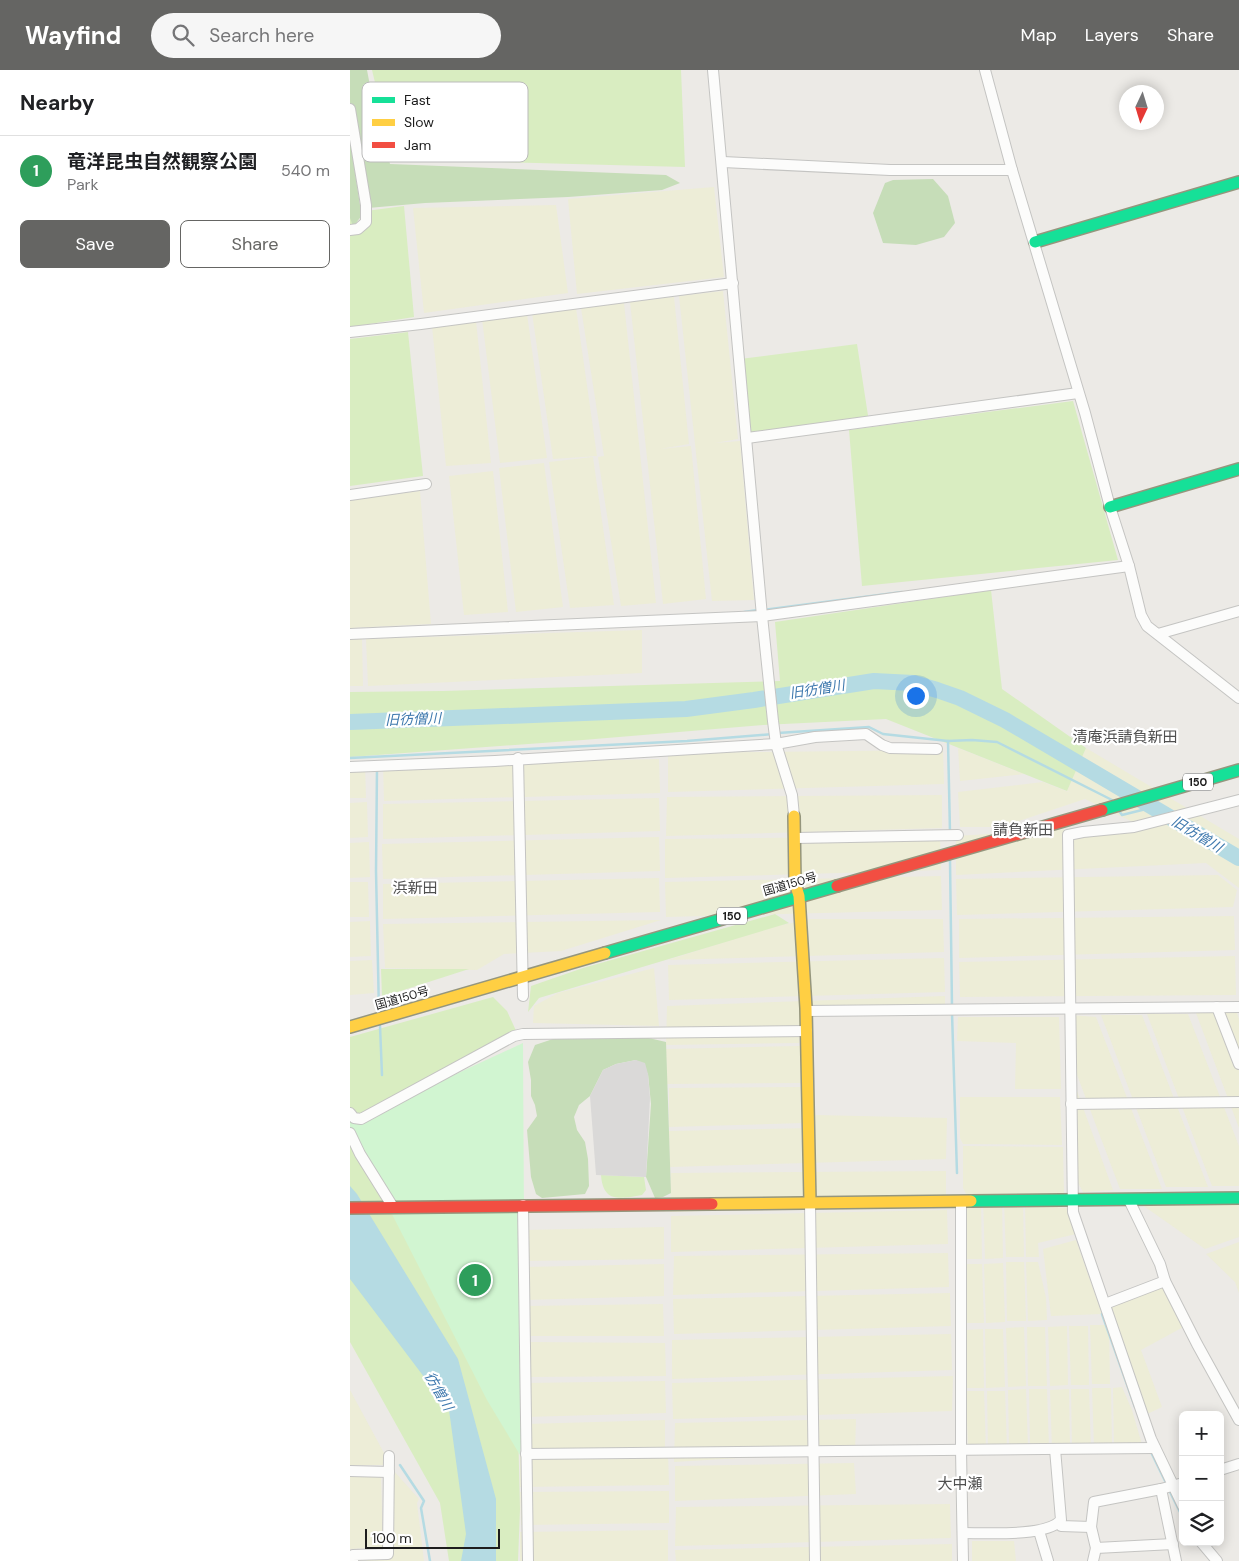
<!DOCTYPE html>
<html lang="en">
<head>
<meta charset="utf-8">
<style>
  body { margin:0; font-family:"DM Sans","Noto Sans JP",sans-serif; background:#f6f6f6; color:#202124 }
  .controls { position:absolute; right:15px; bottom:15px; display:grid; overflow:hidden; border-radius:8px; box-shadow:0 2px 12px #0003 }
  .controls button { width:45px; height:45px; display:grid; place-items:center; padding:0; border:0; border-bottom:1px solid #e0e0e0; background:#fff; color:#202124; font:25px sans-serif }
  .compass { position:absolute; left:769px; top:15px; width:45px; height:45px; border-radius:50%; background:#fff; box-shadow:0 2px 12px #0003; rotate:184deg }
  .scale { position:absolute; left:15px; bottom:12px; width:135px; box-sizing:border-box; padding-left:5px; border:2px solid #1d1d1d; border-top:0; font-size:14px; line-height:18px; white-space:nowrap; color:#1d1d1d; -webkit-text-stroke:4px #fff; paint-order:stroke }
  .you { position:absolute; left:565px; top:625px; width:18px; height:18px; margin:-12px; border:4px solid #fff; border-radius:50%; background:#1a73e8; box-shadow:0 0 0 8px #1a73e833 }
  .badge { display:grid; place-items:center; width:32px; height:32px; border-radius:50%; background:#656563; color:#fff; font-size:16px; font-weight:700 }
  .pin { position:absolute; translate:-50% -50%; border:2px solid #fff; box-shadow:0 1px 5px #0006 }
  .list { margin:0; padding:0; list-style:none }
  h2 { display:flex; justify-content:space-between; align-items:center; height:65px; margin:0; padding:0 20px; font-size:21px }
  h2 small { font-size:16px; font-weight:400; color:#757577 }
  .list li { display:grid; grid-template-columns:32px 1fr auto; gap:15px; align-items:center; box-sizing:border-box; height:70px; padding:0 20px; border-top:1px solid #e0e0e0 }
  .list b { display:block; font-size:19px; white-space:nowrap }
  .list p { margin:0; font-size:16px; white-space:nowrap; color:#757577 }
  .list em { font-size:16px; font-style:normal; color:#757577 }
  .actions { display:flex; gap:10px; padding:15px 20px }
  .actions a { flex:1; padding:11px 0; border:1px solid #656563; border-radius:8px; text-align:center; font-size:18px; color:#656563 }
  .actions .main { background:#656563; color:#fff }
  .icon { flex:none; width:28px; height:28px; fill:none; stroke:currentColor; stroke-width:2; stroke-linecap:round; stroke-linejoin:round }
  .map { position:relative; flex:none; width:889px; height:1491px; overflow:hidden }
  header { display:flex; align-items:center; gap:30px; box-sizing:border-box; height:70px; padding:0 25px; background:#656563; color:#fff }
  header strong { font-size:24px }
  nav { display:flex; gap:28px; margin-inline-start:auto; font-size:18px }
  .search { width:350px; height:45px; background:#f6f6f6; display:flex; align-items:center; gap:12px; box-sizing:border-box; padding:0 18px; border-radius:28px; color:#757577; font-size:19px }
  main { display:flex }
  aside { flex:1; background:#fff }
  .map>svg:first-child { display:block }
  .farmland { fill:#ededd7 }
  .grass { fill:#d9edc1 }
  .forest { fill:#c6ddb8 }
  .park { fill:#d1f5d1 }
  .parking { fill:#dad9d8 }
  .water { fill:#b5dbe3 }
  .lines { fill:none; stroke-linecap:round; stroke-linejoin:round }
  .stream { stroke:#b5dbe3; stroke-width:2.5 }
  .river { stroke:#b5dbe3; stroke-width:16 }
  .street-casing { stroke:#c4c4c2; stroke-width:12 }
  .fast-casing { stroke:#95967d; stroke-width:14 }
  .slow-casing { stroke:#95967d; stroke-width:14 }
  .jam-casing { stroke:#95967d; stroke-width:14 }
  .street { stroke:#fcfcfb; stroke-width:10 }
  .fast { stroke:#16e098; stroke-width:11 }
  .slow { stroke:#ffcf43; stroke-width:11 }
  .jam { stroke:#f24e42; stroke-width:11 }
  .labels { text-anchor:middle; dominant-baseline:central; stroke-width:4.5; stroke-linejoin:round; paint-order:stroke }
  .shield { fill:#fff; stroke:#616161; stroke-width:1 }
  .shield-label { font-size:11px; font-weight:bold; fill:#1d1d1d }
  .street-label { font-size:12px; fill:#1d1d1d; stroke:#fff }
  .water-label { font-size:14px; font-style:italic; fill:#3f79ae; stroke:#fff }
  .quarter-label { font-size:15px; fill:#505050; stroke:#fff }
  .key { fill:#fff; stroke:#bbb; stroke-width:1 }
  .key-label { font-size:14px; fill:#1d1d1d }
</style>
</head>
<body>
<header>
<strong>Wayfind</strong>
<div class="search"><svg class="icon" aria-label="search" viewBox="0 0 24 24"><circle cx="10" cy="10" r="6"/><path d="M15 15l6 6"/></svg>Search here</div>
<nav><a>Map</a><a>Layers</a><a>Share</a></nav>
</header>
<main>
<aside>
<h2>Nearby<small></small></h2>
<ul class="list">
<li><span class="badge" style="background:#2e9e5b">1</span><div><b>竜洋昆虫自然観察公園</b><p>Park</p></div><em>540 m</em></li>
</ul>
<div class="actions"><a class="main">Save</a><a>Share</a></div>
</aside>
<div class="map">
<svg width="889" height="1491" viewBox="0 0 889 1491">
  <rect width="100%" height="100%" fill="#eceae6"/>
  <!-- farmland -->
  <g class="farmland">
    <path d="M364,117L374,207L227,224L218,129Z"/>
    <path d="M206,135L218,223L74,243L63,138Z"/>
    <path d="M373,221L388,369L365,373L390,371L404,530L362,531L329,226Z"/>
    <path d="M324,227L339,374L310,379L341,376L356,529L313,534L280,232Z"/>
    <path d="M274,233L306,533L271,536L248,387L254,386L231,238Z"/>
    <path d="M226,238L247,386L203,389L182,243Z"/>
    <path d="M177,244L197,388L150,393L132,249Z"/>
    <path d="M126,251L141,393L96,396L82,256Z"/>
    <path d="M243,387L264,535L220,538L199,392Z"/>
    <path d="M194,393L213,537L166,542L149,398Z"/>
    <path d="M143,401L158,542L114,545L99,406Z"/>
    <path d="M70,421L81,554L0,558V430Z"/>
    <path d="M292,560V603L18,616L16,569Z"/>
    <path d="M12,568L13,616H0V569Z"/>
    <path d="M608,678L674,704L610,711Z"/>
    <path d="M736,678L889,769V818L856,793L606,805V766L789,755L735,729L651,757H610L608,722L693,712L721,723L717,721Z"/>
    <path d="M593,680L594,714L318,722V683Z"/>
    <path d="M309,689L310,723L34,731L33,695Z"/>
    <path d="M0,693H15L16,728H0Z"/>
    <path d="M592,725V758L316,766L317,727Z"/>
    <path d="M309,728L310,761L33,769V734Z"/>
    <path d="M17,732L18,767L0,768V733Z"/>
    <path d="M590,766L591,800L315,808V769Z"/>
    <path d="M309,767L310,801L33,809L32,774Z"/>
    <path d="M19,772L20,807L0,808V773Z"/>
    <path d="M868,805L887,820L883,837L607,845L606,809Z"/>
    <path d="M591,806L592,840L316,847L315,812Z"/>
    <path d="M309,808L310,842L33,849V814Z"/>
    <path d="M0,812H18L19,847H0Z"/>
    <path d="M884,846L885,880L609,888V849Z"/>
    <path d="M460,849H593L594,882L318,890L418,858Z"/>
    <path d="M311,850L211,881L154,884L127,900L35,898L33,854Z"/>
    <path d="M20,851L21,886L0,887V852Z"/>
    <path d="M885,886L886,925L610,927L609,892Z"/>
    <path d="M594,888L595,922L319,930L318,895Z"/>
    <path d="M22,890L24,923L0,925V891Z"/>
    <path d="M304,898L309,956L183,953L184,936L208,923Z"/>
    <path d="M595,926V936L457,938V967L449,966V973L316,975L317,936Z"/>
    <path d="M846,943H887L889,949V1058Z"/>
    <path d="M797,944H838L889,1076V1116H862Z"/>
    <path d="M720,945L746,947L812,1119H770L721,989Z"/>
    <path d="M751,945H792L858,1117H816Z"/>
    <path d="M608,947H709L711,1019H665L666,973L607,971Z"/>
    <path d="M450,976L451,1013L317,1014L316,979Z"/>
    <path d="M452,1017L453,1053L319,1057V1018Z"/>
    <path d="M727,1021L763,1120L733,1122L728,1113Z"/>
    <path d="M610,1027H710L712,1075L613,1074L610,1068Z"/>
    <path d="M465,1045L597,1048L596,1089L320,1097L319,1061L464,1058Z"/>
    <path d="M613,1076L713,1077L714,1124H616L613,1118Z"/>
    <path d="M596,1101V1134L320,1142L321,1103Z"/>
    <path d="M612,1130H631L632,1189H614Z"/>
    <path d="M633,1130L652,1131L653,1188L635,1189Z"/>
    <path d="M654,1131H673L674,1187H656Z"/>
    <path d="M675,1131L695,1136L717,1138L726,1164L688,1173L689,1187H676Z"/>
    <path d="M788,1132L889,1135V1167L855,1179Z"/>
    <path d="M597,1140L598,1174L321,1182V1146Z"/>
    <path d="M314,1157V1189L174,1191L173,1160Z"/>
    <path d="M726,1170L752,1244L701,1246L693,1179Z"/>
    <path d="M889,1172V1223L885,1212L856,1184Z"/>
    <path d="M598,1183L599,1217L323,1225L324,1186Z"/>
    <path d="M656,1192H674L676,1251H657Z"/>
    <path d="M676,1192H688L696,1228L697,1250L678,1251Z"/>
    <path d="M653,1193L655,1252L636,1253L634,1194Z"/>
    <path d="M314,1194V1226L174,1230V1197Z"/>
    <path d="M614,1194H632L634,1253H615Z"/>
    <path d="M815,1211L837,1255L791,1280L812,1337L793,1346L755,1234Z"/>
    <path d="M600,1223L601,1256L324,1264L323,1229Z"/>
    <path d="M313,1234L314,1266H175L174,1236Z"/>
    <path d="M740,1255H759L760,1314H742Z"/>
    <path d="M717,1256L718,1315L700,1316L698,1257Z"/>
    <path d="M719,1256H738L739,1315H721Z"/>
    <path d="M674,1257L676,1316L658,1317L656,1258Z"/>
    <path d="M677,1257H695L697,1316H678Z"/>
    <path d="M633,1259L634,1318H616L614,1260Z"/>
    <path d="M635,1259H653L655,1317L636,1318Z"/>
    <path d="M601,1264L602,1300L322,1309V1270Z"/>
    <path d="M175,1272L315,1273L316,1306L175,1307Z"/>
    <path d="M603,1306L602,1341L323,1349L322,1313Z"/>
    <path d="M315,1311L316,1343L175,1347V1313Z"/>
    <path d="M772,1317L782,1340L793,1378L764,1377L763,1318Z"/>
    <path d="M742,1318H761L762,1377H744Z"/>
    <path d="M676,1319L678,1378L659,1379L658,1320Z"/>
    <path d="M679,1319H697L699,1378H680Z"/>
    <path d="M719,1319L720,1378L702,1379L700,1320Z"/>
    <path d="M721,1319H739L741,1378H722Z"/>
    <path d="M0,1320L34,1383V1395H0Z"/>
    <path d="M616,1321H634L636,1380H618Z"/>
    <path d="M637,1321H655L657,1379L638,1380Z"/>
    <path d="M506,1349L505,1381L324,1392L325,1353Z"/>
    <path d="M315,1350V1383H318L319,1415L170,1417V1385L293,1383L174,1382L176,1354Z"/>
    <path d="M504,1393L506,1424L325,1431V1396Z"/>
    <path d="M43,1400L69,1429L67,1433L74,1491H9L40,1488Z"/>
    <path d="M0,1406H31L33,1477L0,1479Z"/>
    <path d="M319,1421V1453L171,1455L170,1422Z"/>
    <path d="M600,1434L601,1468L325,1476L326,1437Z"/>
    <path d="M318,1460V1491H170V1462Z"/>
    <path d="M622,1471H664L666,1491H622Z"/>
    <path d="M602,1474V1491H326L325,1480Z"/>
  </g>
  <!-- grass -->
  <g class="grass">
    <path d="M22,0H331L335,97L43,89Z"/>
    <path d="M0,53L8,159L16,141L54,136L64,247L0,257Z"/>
    <path d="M58,262L73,406L0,416V269Z"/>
    <path d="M507,274L519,352L397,368L390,289Z"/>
    <path d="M723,331L768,490L512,516L499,360Z"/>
    <path d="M641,520L652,619L736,678L717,721L536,649L413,655L233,670L0,687V622L93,621L430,611L425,552Z"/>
    <path d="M425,844L439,853L189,928L178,942L181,916L233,898Z"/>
    <path d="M31,899H119L32,927Z"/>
    <path d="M143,927L157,941L168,965L6,1047L167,1316L170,1439L168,1491H99L90,1433L0,1272V967Z"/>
    <path d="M251,1105L294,1107L296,1120L292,1125C270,1129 253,1133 251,1105Z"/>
  </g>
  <!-- forest -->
  <g class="forest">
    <path d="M0,0H17L21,21L40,94L316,105L330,113L312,120L218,127L75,133L18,138L0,39Z"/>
    <path d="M0,70L10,135L16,141L3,156L0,148Z"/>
    <path d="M583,109L598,126L605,153L594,167L566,175L533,173L523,143L535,113L543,110Z"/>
    <path d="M277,963L316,972L321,1123L313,1127L305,1128L296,1107L301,1034L298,1004L286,990L266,994L253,1000L240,1026L229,1035L224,1047L227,1060L235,1072L238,1089L239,1116L235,1124L192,1128L186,1124L181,1107L177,1060L187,1046L185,1035L181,1026V1010L178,992L185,975L209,967Z"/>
  </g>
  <!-- park -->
  <path class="park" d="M173,973L175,1331L170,1385L137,1330L0,1062V1053Z"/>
  <!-- parking -->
  <path class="parking" d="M286,990L295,993L298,1004L300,1028L296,1107L246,1105L240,1026L253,1000L266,994Z"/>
  <!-- water -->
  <path class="water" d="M0,1116L7,1124L108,1289L146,1429V1491H111L116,1464L99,1340L0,1209Z"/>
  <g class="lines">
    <!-- stream -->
    <g class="stream">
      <path d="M413,540L552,522"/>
      <path d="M394,542L408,540"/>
      <path d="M428,663L519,657L533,664L598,671L622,670L647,672L762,730"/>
      <path d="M598,671L600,762"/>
      <path d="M0,688L337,671L423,664"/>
      <path d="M27,698L26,801L29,943"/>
      <path d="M769,741L772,745L804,737"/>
      <path d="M600,790L602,937"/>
      <path d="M602,943L607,1103"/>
      <path d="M30,956L32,1005"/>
      <path d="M752,1244L785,1337"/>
      <path d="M801,1382L817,1415"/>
      <path d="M50,1395L74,1431L71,1438L80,1491"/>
      <path d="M819,1420L833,1448"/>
    </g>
    <!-- river -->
    <path class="river" d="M0,652L336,639L404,630L524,611L563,613L587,620L610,628L655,650L889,788"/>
    <!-- street casing -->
    <g class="street-casing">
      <g id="street">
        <path d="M363,0L412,546L423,651L426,674L442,725L444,746"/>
        <path d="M635,0L662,100L735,343L760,437L779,496L791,545L797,556L889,628"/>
        <path d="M0,39L16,135V152L8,159L0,160"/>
        <path d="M373,92L540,100H662"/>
        <path d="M0,262L71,254L383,213"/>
        <path d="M397,368L728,323"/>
        <path d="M0,425L76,414"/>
        <path d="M0,564L412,546L779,496"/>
        <path d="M808,564L889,541"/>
        <path d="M168,688L173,926"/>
        <path d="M0,697L145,691L426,674L465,667L516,664L532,675L540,678L587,679"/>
        <path d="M446,768L608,765"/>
        <path d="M867,937L889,994"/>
        <path d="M456,941L889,937"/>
        <path d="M721,1034L889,1032"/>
        <path d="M0,1043L4,1048L11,1049L164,966L173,964L457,961"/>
        <path d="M0,1063L10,1084L43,1137"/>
        <path d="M779,1130L810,1194L815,1211L847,1274L889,1350"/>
        <path d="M611,1131V1380L613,1491"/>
        <path d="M460,1132L465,1491"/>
        <path d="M173,1135L178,1491"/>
        <path d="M755,1234L815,1211"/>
        <path d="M176,1384L805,1378"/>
        <path d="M870,1400L889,1394"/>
        <path d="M0,1401L39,1402"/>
        <path d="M811,1419L826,1491"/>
        <path d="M833,1436L801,1369L723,1142L718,765L733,762L784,757L889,730"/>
        <path d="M709,1453L711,1456L741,1457"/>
        <path d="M689,1461L698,1491"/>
        <path d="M613,1463C635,1463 697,1467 711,1450L705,1379"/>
        <path d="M851,1472L867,1491"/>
        <path d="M823,1474L746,1478L741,1457L744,1432L811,1419L833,1413"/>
        <path d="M3,1491V1485L38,1484L39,1386"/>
        <path d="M743,1491L746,1478"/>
      </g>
    </g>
    <!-- fast casing -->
    <g class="fast-casing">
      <g id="fast">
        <path d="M685,172L889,112"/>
        <path d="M760,437L889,399"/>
        <path d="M752,740L889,700"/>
        <path d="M255,883L487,816"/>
        <path d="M621,1131L889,1128"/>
      </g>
    </g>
    <!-- slow casing -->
    <g class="slow-casing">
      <g id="slow">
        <path d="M444,746L445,813L449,826L456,938L460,1132"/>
        <path d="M0,957L255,883"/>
        <path d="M362,1134L621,1131"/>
      </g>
    </g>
    <!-- jam casing -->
    <g class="jam-casing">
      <g id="jam">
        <path d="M487,816L752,740"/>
        <path d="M0,1138L362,1134"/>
      </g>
    </g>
    <!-- street -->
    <use href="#street" class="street"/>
    <!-- fast -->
    <use href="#fast" class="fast"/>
    <!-- slow -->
    <use href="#slow" class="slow"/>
    <!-- jam -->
    <use href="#jam" class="jam"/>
  </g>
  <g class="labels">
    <!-- shield labels -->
    <g class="shield">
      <rect x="833" y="703.5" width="30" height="17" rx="4"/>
      <rect x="367" y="837.5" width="30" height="17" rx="4"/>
    </g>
    <g class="shield-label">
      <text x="848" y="712">150</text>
      <text x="382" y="846">150</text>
    </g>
    <!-- street labels -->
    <g class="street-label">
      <text transform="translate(440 814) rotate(-16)">国道150号</text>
      <text transform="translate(52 928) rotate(-16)">国道150号</text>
    </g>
    <!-- water labels -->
    <g class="water-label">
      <text transform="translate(467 619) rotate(-9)">旧彷僧川</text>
      <text transform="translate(63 649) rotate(-2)">旧彷僧川</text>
      <text transform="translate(847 764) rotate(31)">旧彷僧川</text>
      <text transform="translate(89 1321) rotate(60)">彷僧川</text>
    </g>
    <!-- quarter labels -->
    <g class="quarter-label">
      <text x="775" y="667">清庵浜請負新田</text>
      <text x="673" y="760">請負新田</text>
      <text x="65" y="818">浜新田</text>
      <text x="610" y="1414">大中瀬</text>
    </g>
  </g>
  <!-- legend -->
  <rect x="12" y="12" width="166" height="80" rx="8" class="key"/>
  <rect x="22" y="27" width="23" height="6" fill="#16e098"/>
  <rect x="22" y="49" width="23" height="7" fill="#ffcf43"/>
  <rect x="22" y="72" width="23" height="6" fill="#f24e42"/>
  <g class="key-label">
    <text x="54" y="35">Fast</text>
    <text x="54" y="57">Slow</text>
    <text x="54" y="80">Jam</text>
  </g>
</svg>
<div class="controls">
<button>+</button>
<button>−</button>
<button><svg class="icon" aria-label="layers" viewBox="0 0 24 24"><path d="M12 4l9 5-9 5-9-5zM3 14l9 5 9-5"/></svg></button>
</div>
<svg class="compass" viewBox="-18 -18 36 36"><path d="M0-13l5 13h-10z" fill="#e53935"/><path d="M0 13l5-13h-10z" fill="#757577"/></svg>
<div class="scale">100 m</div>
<div class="you"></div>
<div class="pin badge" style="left:125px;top:1210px;background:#2e9e5b">1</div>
</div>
</main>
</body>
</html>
